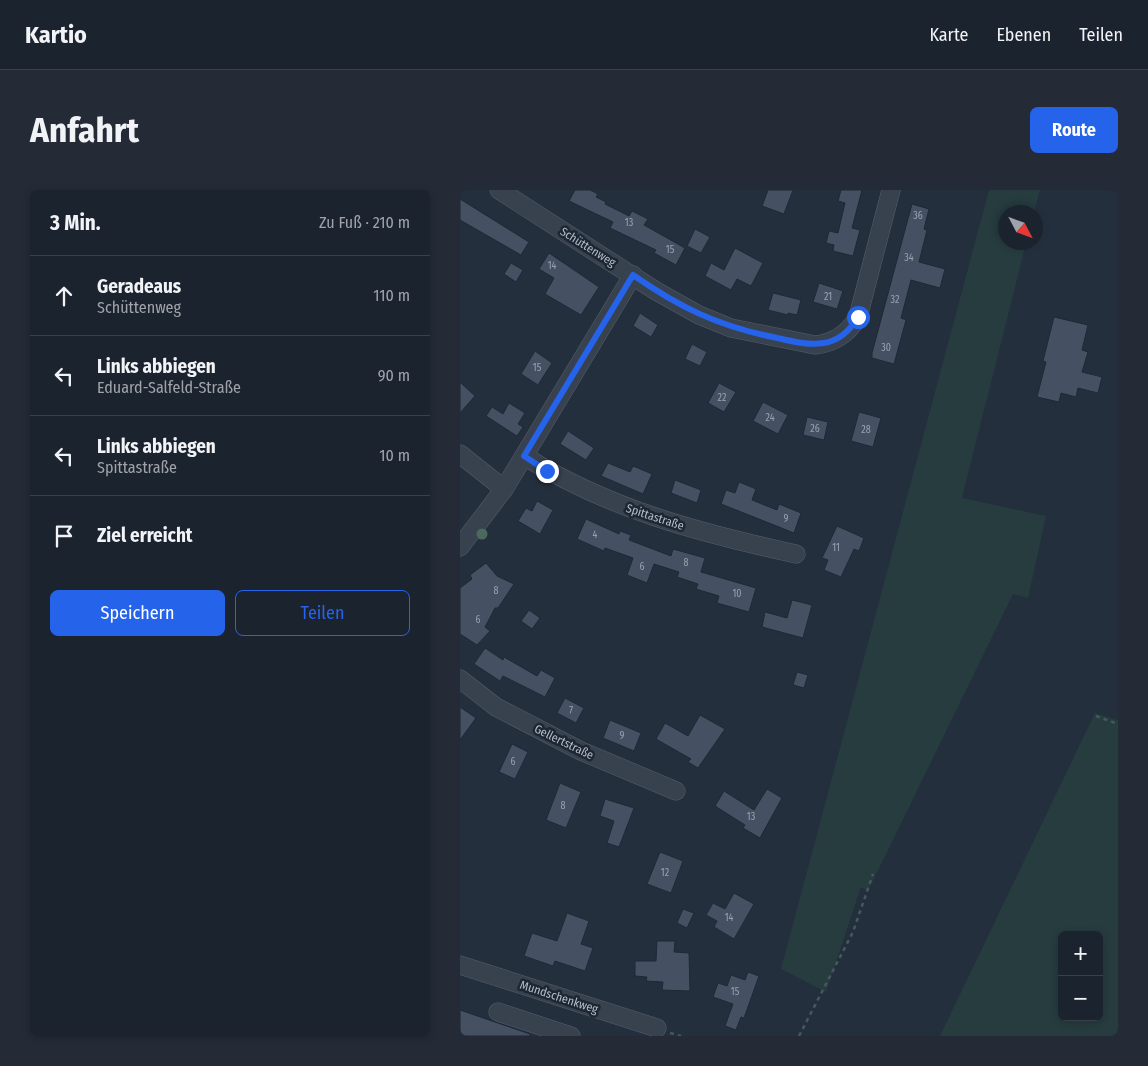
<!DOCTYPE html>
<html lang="de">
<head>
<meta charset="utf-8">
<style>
  body { margin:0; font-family:"Fira Sans Condensed",sans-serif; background:#242b36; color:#f1f3f6 }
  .controls { position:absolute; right:15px; bottom:15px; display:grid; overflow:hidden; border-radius:8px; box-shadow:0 2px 8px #0003 }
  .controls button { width:45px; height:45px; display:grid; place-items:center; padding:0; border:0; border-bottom:1px solid #39404a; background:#1b232e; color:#f1f3f6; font:25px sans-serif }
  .compass { position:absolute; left:538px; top:15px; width:45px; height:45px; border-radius:50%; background:#1b232e; box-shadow:0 2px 8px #0003; rotate:131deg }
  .stop { position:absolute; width:15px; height:15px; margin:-11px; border:4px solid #2563eb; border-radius:50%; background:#fff }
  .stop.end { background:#2563eb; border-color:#fff; box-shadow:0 1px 5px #0008 }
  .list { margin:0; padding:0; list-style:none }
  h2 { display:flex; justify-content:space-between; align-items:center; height:65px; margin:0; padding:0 20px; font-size:21px }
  h2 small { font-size:16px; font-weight:400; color:#a0a4aa }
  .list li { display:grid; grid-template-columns:32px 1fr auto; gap:15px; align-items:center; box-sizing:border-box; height:80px; padding:0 20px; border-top:1px solid #39404a }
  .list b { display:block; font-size:19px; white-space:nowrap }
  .list p { margin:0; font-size:16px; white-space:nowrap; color:#a0a4aa }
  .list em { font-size:16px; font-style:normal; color:#a0a4aa }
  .actions { display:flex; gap:10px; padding:15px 20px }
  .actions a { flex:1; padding:11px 0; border:1px solid #2563eb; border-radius:8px; text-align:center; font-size:18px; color:#2563eb }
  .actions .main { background:#2563eb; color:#fff }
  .icon { flex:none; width:28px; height:28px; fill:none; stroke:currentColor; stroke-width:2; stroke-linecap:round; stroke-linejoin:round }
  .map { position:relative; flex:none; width:658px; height:846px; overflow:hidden; border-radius:8px }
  header { display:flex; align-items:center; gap:30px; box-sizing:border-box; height:70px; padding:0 25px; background:#1b232e; border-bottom:1px solid #39404a }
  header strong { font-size:24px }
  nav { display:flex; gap:28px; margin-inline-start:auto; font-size:18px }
  .intro { display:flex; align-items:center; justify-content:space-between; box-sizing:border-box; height:120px; padding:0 30px }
  h1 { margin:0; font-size:35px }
  .button { padding:12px 22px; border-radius:8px; background:#2563eb; color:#fff; font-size:18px; font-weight:700 }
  main { display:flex; gap:30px; padding:0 30px }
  aside { flex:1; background:#1b232e; border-radius:8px; box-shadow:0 2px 8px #0003 }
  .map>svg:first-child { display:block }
  .green { fill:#263c3f; fill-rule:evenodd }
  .building { fill:#455162; stroke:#1f2835 }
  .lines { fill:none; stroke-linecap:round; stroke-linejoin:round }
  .minor-casing { stroke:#565f6c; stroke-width:19 }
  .path { stroke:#44595c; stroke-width:2.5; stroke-dasharray:4 4; stroke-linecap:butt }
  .minor { stroke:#38414e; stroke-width:18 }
  .tree { fill:#4b6a5d }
  .route { stroke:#2563eb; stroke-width:6 }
  .labels { text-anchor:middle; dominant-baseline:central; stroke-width:5; stroke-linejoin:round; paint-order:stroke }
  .number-label { font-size:10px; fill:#98a1af }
  .street-label { font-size:12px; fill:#b4bcc9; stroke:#1d2633 }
</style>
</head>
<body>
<header>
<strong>Kartio</strong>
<nav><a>Karte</a><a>Ebenen</a><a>Teilen</a></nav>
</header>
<div class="intro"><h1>Anfahrt</h1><a class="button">Route</a></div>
<main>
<aside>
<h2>3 Min.<small>Zu Fuß · 210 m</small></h2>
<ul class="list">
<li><svg class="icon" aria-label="ahead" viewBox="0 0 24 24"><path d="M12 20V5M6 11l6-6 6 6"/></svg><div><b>Geradeaus</b><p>Schüttenweg</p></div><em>110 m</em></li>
<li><svg class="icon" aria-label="left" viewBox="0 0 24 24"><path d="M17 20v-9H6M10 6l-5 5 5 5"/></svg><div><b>Links abbiegen</b><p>Eduard-Salfeld-Straße</p></div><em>90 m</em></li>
<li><svg class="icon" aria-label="left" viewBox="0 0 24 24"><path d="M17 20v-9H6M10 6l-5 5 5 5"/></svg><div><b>Links abbiegen</b><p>Spittastraße</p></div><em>10 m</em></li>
<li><svg class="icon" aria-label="arrive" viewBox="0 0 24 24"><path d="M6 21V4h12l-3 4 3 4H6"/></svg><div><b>Ziel erreicht</b></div></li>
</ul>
<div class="actions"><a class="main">Speichern</a><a>Teilen</a></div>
</aside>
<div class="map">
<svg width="658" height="846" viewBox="0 0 658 846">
  <rect width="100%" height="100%" fill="#242f3e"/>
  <!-- green -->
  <g class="green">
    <path d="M529,0H580L574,22H546V52L566,53L502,308L586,326L568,408L553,404L408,701L401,697L366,802L321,779Z"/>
    <path d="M635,523L658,530V846H480ZM602,745H639V827H602Z"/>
  </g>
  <!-- building -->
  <g class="building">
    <path d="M115,0H130L138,4L136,7L146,12L145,14L169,26L172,21L188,29L184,35L225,58L216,75L194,63L196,60L150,38L153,32L109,11Z"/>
    <path d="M308,0H333L324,24L302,16Z"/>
    <path d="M381,0H402L392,38L400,40L393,66L373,61L374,55L366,53L369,41L378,43L385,13L378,11Z"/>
    <path d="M0,9L69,52L61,65L0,30Z"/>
    <path d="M452,14L469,19L464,39L467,40L459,72L485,79L480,98L451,90L441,128L446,130L434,174L412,168V163Z"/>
    <path d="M235,39L250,47L241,63L227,56Z"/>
    <path d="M275,58L303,73L291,96L277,89L271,100L245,86L251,73L264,80Z"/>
    <path d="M89,63L139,97L121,125L85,104L94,88L79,79Z"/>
    <path d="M51,73L63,80L56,92L44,84Z"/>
    <path d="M359,93L383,101L377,119L353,112Z"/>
    <path d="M313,103L341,110L337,125L328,123V125L308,120Z"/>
    <path d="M180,123L198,135L191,147L173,136Z"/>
    <path d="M594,127L628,135L622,160L628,162L622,182L642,187L638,203L618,198L616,207L601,203L599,212L577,207L586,172L583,171Z"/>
    <path d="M232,154L247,162L240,176L225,169Z"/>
    <path d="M75,161L92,173L78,195L61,184Z"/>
    <path d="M0,192L15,206L0,223Z"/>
    <path d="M259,193L276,202L264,222L248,213Z"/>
    <path d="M303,212L328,225L318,244L293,231Z"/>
    <path d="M49,213L65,223L58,234L63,237L57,246L26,226L32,217L43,224Z"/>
    <path d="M399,222L421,228L413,257L391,251Z"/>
    <path d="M347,227L368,232L364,250L343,245Z"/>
    <path d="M108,241L134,258L126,270L100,254Z"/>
    <path d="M148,273L170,282L173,276L192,284L183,304L141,286Z"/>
    <path d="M215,290L241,300L237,313L211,303Z"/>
    <path d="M279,292L296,299L292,310L317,320L319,314L341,323L334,343L261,314L266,300L275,303Z"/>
    <path d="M77,311L93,320L80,344L58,331L66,318L72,321Z"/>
    <path d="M126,329L159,344L160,341L171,345L169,350L211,366L213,359L245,368L241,382L296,398L289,422L257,413L259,406L236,399L238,394L217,387L219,382L194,374L187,393L167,385L173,368L145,358L144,361L117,349Z"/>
    <path d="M377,336L404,348L399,361L394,359L381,387L364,380L368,370L362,368Z"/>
    <path d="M26,373L37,386L54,394L38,418H35L25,437L30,441L17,455L0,444V398L12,389L10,385Z"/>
    <path d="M332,410L352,415L343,448L302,437L305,422L327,428Z"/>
    <path d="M69,420L80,428L72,439L61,431Z"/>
    <path d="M25,458L43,470L44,467L77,486L81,480L95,488L85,507L43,486L40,491L14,474Z"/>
    <path d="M337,482L348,485L344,498L333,495Z"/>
    <path d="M105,508L124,518L116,533L97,523Z"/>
    <path d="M0,517L16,528L0,550Z"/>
    <path d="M240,525L265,539L238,578L228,572L231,569L196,549L205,533L228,546Z"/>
    <path d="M150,530L181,543L174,561L143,548Z"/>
    <path d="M52,554L68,562L55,589L39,582Z"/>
    <path d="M100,593L121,602L106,638L86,630Z"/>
    <path d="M307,599L322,608L300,648L283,638L285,635L255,616L264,601L294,620Z"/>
    <path d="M145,609L174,618L159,657L147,653L154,631L140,626Z"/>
    <path d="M200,662L223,671L211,703L187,694Z"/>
    <path d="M274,703L294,714L274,749L254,737L257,731L246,725L253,713L265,719Z"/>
    <path d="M223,719L234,723L227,738L217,733Z"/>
    <path d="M107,723L129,731L121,754L133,758L125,781L95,771L93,776L64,766L72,743L97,751Z"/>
    <path d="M197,751H215L214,762L229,763L230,801L202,800L203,792L186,791L187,787L175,786V771H196Z"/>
    <path d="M288,782L299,786L284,828L281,827L276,840L265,836L273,814L253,807L258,793L267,796L271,785L285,790Z"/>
    <path d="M0,820L70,844V846H0Z"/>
  </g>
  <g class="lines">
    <!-- minor casing -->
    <g class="minor-casing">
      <g id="minor">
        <path d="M39,0L196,101L239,125L271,138L355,155C374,153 388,144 398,127L431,0"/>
        <path d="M0,264L44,299"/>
        <path d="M64,266C148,319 240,343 336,364"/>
        <path d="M0,357L44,299L64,266L173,85"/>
        <path d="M0,489L36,517L121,561L216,601"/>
        <path d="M0,775L197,838"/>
        <path d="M38,822L111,846"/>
      </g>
    </g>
    <!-- path -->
    <g class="path">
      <path d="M636,526L658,534"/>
      <path d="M210,843L221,846"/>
      <path d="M339,846L393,742L413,684"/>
    </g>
    <!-- minor -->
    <use href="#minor" class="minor"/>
  </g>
  <!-- trees -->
  <circle class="tree" cx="22" cy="344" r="5.5"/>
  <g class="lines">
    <!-- route -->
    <path class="route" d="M87,281L64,266L173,85C219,117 258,136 313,147C348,155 377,163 398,127"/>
  </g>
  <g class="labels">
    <!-- number labels -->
    <g class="number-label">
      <text x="458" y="26">36</text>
      <text x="169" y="33">13</text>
      <text x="210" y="60">15</text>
      <text x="449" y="68">34</text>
      <text x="92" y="76">14</text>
      <text x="368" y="107">21</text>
      <text x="435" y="110">32</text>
      <text x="426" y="158">30</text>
      <text x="77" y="178">15</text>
      <text x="262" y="208">22</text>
      <text x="310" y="228">24</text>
      <text x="355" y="239">26</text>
      <text x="406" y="240">28</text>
      <text x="326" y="329">9</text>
      <text x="135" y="345">4</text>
      <text x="376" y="358">11</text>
      <text x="226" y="373">8</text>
      <text x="182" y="377">6</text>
      <text x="36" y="401">8</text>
      <text x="277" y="404">10</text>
      <text x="18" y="430">6</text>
      <text x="111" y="521">7</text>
      <text x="162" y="546">9</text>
      <text x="53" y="572">6</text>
      <text x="103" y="616">8</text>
      <text x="291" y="627">13</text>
      <text x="205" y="683">12</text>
      <text x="269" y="728">14</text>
      <text x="275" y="802">15</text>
    </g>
    <!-- street labels -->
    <g class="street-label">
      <text transform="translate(128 57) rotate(32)">Schüttenweg</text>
      <text transform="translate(195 327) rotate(18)">Spittastraße</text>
      <text transform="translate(104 552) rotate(26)">Gellertstraße</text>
      <text transform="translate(99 807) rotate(18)">Mundschenkweg</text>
    </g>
  </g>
</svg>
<div class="controls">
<button>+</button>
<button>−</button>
</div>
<svg class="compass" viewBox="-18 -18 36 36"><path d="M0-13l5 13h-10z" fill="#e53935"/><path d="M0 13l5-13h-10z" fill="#a0a4aa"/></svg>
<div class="stop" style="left:398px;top:127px"></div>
<div class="stop end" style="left:87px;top:281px"></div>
</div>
</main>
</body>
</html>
